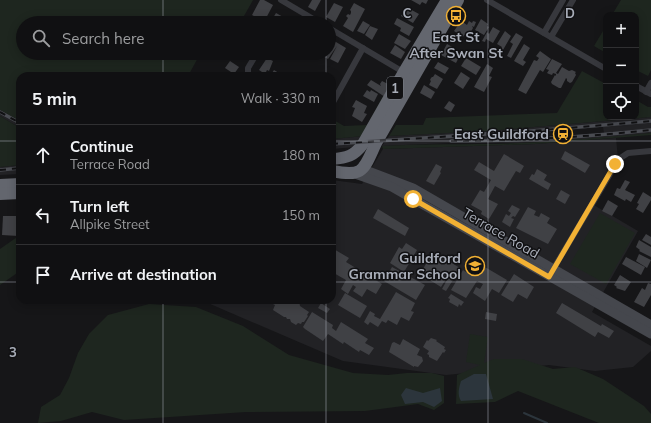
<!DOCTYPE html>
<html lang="en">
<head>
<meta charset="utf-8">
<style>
  body { margin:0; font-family:Mulish,sans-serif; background:#19191b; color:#f1f3f6 }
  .controls { position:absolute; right:12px; top:12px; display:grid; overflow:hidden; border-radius:8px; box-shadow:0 2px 10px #0003 }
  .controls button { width:36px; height:36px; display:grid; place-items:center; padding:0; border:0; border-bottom:1px solid #303032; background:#101012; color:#f1f3f6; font:20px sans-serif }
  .stop { position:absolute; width:12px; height:12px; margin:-9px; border:3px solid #f2b134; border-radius:50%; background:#fff }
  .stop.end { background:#f2b134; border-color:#fff; box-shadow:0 1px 4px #0008 }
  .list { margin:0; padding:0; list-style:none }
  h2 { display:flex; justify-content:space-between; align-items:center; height:52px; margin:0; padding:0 16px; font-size:17px }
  h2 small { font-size:13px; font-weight:400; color:#9c9d9f }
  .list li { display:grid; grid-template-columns:26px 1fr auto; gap:12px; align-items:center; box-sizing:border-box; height:60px; padding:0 16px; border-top:1px solid #303032 }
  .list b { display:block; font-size:15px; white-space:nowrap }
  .list p { margin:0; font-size:13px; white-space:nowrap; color:#9c9d9f }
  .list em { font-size:13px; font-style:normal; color:#9c9d9f }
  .icon { flex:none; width:22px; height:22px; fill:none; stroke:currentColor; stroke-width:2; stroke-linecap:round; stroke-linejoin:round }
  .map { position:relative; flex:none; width:651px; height:423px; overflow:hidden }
  .search { position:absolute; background:#101012; box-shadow:0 2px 10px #0003; left:16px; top:16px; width:320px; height:44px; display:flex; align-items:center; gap:10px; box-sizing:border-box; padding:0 14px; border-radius:22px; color:#9c9d9f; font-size:15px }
  .panel { position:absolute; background:#101012; box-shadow:0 2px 10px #0003; left:16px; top:72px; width:320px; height:232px; border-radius:12px }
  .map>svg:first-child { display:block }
  .built { fill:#222225; fill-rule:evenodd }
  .green { fill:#1e261f }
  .water { fill:#2c353c }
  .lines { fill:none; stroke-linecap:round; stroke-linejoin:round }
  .stream { stroke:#2c353c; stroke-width:2 }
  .building { fill:#404145 }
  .street { stroke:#37383d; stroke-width:6 }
  .secondary { stroke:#45474d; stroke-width:9 }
  .highway { stroke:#63666e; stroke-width:12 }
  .rail-casing { stroke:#4a4c52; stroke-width:3.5 }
  .rail { stroke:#111113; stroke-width:2; stroke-dasharray:6; stroke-linecap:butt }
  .route { stroke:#f2b134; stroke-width:5 }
  .grid { fill:none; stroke:#a8adb8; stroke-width:1; stroke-opacity:0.55 }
  .labels { text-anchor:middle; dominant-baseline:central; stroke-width:3; stroke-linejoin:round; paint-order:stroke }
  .shield { fill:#111113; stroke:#7b7e86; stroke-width:1 }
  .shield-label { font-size:13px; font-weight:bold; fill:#a8adb8 }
  .poi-label { font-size:14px; font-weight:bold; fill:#a8adb8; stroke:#111113; text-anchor:end }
  .street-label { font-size:14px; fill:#a8adb8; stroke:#111113 }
  .grid-label { font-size:13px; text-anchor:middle; font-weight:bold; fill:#a8adb8; stroke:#111113; stroke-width:3; stroke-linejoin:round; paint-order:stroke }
</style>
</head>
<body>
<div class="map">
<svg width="651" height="423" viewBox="0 0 651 423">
  <rect width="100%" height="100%" fill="#161618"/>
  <!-- built -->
  <g class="built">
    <path d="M0,110L20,121V128L0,116Z"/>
    <path d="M651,117V133L604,138L519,143H449L382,146L389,136L488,131ZM603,127L604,133L518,139L517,134Z"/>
    <path d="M364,136L354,147L332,149V139Z"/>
    <path d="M616,138L618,159L592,204L638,231L592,312L651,346V351L633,367L595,371L549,365L446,375L343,361L201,300H332V180L362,184L383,149L535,144Z"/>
    <path d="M20,165V174L0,175V167Z"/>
  </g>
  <!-- green -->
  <g class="green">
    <path d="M0,0H253L240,23L228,17L225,23H23V53H207L205,57L200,54L188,76H20V121L0,110Z"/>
    <path d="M621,0H651V70L648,76L636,70V15H612Z"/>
    <path d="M606,26V53L594,46Z"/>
    <path d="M582,71L606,84V117H636V100L648,107H651V117L488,131L389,136L396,125H423L426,118L557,113Z"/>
    <path d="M383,96L385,97L364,136L332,139V135L336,134L332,132V119L344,126L367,125Z"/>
    <path d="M0,116L20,128V165L0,167Z"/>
    <path d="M651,133V135L535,144L383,149L382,146C428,143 474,145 520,143C564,141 607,137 651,133Z"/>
    <path d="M600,213L635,233L606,284L570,264Z"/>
    <path d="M20,235V271L0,285V249Z"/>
    <path d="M149,304L196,307L243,326L289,355L353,373L388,375L407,373H432L444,376V403L434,410L418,404L365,411L246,412L124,420L92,412L61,421L38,423L41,407L60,395L69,378L78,353L89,334L108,315Z"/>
    <path d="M470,334L488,337L484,363L494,359H522L553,369L575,367L603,379L644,406L651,414V423H599L518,391L495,402L456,404L457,375L480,365L466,362Z"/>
  </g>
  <!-- water -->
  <g class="water">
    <path d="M474,374H486L493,399L461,401C457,394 459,388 461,381Z"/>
    <path d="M406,388L423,393L440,388L442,401L434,407L423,402L405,404L401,395Z"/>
  </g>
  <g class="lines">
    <!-- stream -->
    <path class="stream" d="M524,413L547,423"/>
  </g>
  <!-- building -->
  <g class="building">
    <path d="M260,0H264L273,5L264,22L252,15Z"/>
    <path d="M312,0H321L315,11L308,7Z"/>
    <path d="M411,0H428L426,4L422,2L420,5Z"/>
    <path d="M334,3L343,7L335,22L326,17Z"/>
    <path d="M354,3L365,9L353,32L343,26L348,18L346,16L348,14L350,15L351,13V11L350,10Z"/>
    <path d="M408,8L419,14L413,23L401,16L404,11L406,12Z"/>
    <path d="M276,13L285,18L282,23H270Z"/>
    <path d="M397,18L414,27L409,36L400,31L401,28L394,24Z"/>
    <path d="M481,19L488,24L487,26L489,27L484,35L475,30Z"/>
    <path d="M363,21L370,25L364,34L357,31Z"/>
    <path d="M461,21L467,25L469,21L472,23L473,21L476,22L474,27L472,26L473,28L468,37L464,35L463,37L454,31Z"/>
    <path d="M370,26L378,29L372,40L365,35Z"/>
    <path d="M493,27L500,31L493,43L486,39L485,42L482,41L487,32L489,34Z"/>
    <path d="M505,31L511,36L503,50L501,48L502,47L497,44Z"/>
    <path d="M516,33L523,37L511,58L507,56L513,44L510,42Z"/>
    <path d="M399,34L411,41L405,49L394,43Z"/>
    <path d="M331,39L346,48L338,63L330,59L337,46L328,59L321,55L322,53H329V42Z"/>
    <path d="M447,44L456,49L452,56L458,59L456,63L441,55Z"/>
    <path d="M524,44L530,48L523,60L526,62L523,66L514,61Z"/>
    <path d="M395,45L405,52L401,59L390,53Z"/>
    <path d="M540,51L551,59L543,72L540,70L526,94L518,90L534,60L537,61L539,58L536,56Z"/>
    <path d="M233,53H246L242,59Z"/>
    <path d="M267,58L273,61L269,71L267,70L265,74L259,70Z"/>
    <path d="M466,58L481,67L476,75L461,66Z"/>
    <path d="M552,59L562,64L556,73L558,74L562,67L569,71L572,70L576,72L575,73L576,75L572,82L570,83L567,81V79L566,78L561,88H559L552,84L551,82L555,75L556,76V74L553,73L552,75L549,74L547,73L549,70L546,69Z"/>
    <path d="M230,61L239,67L234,74L225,68Z"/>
    <path d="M438,62L449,68L445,74L434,68Z"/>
    <path d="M487,64L493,68L489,76L492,77L484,92L474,87Z"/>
    <path d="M274,70L282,75L281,76H270Z"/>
    <path d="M461,72L470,78L463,89L454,83Z"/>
    <path d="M435,74L443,79L437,89L429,85L431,81L430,80L431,78L432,77H433Z"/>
    <path d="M371,80L381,86L380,84L382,81L392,86L385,97L367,85Z"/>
    <path d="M424,85L435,92L431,99L420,93Z"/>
    <path d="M367,90L370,92L371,90L378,94L374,102L363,96Z"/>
    <path d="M356,100L367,106L364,113L367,114L362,122L352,116L355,108L352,107Z"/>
    <path d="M449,101L455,105L451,112L444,108Z"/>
    <path d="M566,131V134L557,135L556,132Z"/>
    <path d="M565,151L590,165L585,173L561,159Z"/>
    <path d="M504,154L524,166L520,173L516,171L504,191L495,186L488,199L498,204L489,219L481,214L482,211L471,205L480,190L484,192L491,180L474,170L479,162L494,171Z"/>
    <path d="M436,164L442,167L440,172L441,173L434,185L426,181Z"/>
    <path d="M537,169L547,175L544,180L551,184L548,190L529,179L532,174L534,175Z"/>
    <path d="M625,180L630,182L625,190L635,195L631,202L626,199L625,201L614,195L617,188L620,189Z"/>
    <path d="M561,190L570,195L565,204L556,199Z"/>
    <path d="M643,192L651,197V200L643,213L636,209L639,204L637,203Z"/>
    <path d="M608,200L618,206L612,216L602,211Z"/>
    <path d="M512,205L520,209L515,217L513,216L511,218L514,219L510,227L502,222L506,214L509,216L511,213L508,211Z"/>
    <path d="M528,207L536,211L534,215L539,217L541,213L550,218L547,223L557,229L548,244L516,228Z"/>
    <path d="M378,209L409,228L405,236L373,218Z"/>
    <path d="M3,216H19L18,236L2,235Z"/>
    <path d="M646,234L651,237V245L642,240Z"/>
    <path d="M639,240L651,247V257L639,251L640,250L636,247Z"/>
    <path d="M406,243L417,250L404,272L390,263L399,247L402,249Z"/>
    <path d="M332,248L349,258L346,262L382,284L376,294L367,289L362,297L353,291L356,287L353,285L348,294L341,289L346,280L332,272Z"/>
    <path d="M433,252L460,268L453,279L448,276L441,287L420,274Z"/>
    <path d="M639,254L651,260L647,268L636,261Z"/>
    <path d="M626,257L645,267L641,275L622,264Z"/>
    <path d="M473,260L507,280L499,293L492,289L485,301L473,293L476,287L480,289L483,284L477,281L466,298L451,290L463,270L466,272Z"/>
    <path d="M392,267L425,285L416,300L384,281Z"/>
    <path d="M514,274L534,287L527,299L518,294L513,302L501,295Z"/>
    <path d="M620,275L631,282L625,291L616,288L617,287L614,285Z"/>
    <path d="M448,278L453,280L446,291L442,289Z"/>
    <path d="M648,283L651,284V295L644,307L634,302L642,288L645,290Z"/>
    <path d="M396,292L415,303L411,311L414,312L409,321L401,317L397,325L388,320L386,323L382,321L378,327L370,322L368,325L364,322L370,311L375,314L374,316L380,319Z"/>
    <path d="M345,293L367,306L360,318L338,305Z"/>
    <path d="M451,294L464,302L461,306L459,304L458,307L449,302L450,299L448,298Z"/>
    <path d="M275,300H295L296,302L299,301L300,306L309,312L307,315L308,316L304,322H302L301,324L298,323L296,325L291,322L290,319H287L286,317H284L273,310L275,305L273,304Z"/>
    <path d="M321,303L330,309L327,313L318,308Z"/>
    <path d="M562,303L601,326L602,324L614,331L609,338L598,332L595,337L556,313Z"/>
    <path d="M312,312L333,325L332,328L336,331L341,322L368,339L365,343L374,348L369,355L360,350L359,352L344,342L343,344L328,334L323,341L305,329L303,327Z"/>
    <path d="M486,312L497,314L496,321L485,319Z"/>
    <path d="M431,338L437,340L436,341L445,347L444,349L446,350L444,353L443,352L437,361L429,357V355L427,354L429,351L423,347L427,340L428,341Z"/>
    <path d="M403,339L420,349L417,355L422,357L423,361L418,367L414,366V367L389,352L392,343L394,342L400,345Z"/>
  </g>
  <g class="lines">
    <!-- street -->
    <g class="street">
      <path d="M281,0L320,23"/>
      <path d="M487,0L606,69"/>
      <path d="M329,28L405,73"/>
      <path d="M544,33L563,0"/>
      <path d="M551,37L573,0"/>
      <path d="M248,76V68L257,53"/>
      <path d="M636,86L651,94"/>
      <path d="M646,92L651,83"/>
      <path d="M332,104L363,48"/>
      <path d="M552,271L619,159L628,153L651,151"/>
    </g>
    <!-- secondary -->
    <g class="secondary">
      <path d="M363,169L413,188L651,325"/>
      <path d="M355,174L392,187L413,199L651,334"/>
    </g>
    <!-- highway -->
    <g class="highway">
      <path d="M332,159C347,158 354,156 363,144L404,72L447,0"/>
      <path d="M332,171C364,177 363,171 376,143L458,0"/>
      <path d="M0,185L20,184"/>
      <path d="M0,194L20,193"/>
    </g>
    <!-- rail casing -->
    <g class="rail-casing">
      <g id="rail">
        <path d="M0,112L20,123"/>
        <path d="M451,141C518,141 585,137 651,130"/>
        <path d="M332,144L531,131L651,121"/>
        <path d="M0,170L20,168"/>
      </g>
    </g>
    <!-- rail -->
    <use href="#rail" class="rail"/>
  </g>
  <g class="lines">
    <!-- route -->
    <path class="route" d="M413,199L549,277L615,164"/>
  </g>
  <!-- grid -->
  <path class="grid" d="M163,0V23M326,0V23M488,0V423M163,53V76M326,53V76M0,141H20M332,141H651M0,282H20M332,282H651M163,300V423M326,300V423"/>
  <!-- icons -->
  <defs>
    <g id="bus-ring" transform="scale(1)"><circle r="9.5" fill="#111113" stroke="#f2b134" stroke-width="1.5"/><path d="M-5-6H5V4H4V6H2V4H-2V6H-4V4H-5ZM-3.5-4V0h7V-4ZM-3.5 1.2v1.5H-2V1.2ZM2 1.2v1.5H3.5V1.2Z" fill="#f2b134"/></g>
    <g id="station-ring" transform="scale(1)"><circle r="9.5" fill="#111113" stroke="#f2b134" stroke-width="1.5"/><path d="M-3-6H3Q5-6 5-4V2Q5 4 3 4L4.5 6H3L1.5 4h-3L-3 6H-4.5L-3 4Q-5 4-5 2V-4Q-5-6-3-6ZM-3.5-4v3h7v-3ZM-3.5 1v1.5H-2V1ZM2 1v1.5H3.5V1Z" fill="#f2b134"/></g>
    <g id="school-ring" transform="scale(1)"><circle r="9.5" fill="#111113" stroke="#f2b134" stroke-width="1.5"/><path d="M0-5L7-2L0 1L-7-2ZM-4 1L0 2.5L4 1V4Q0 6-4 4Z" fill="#f2b134"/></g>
  </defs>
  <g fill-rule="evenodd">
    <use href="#bus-ring" x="456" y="16"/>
    <use href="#station-ring" x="563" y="134"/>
    <use href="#school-ring" x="475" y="266"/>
  </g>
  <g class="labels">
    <!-- shield labels -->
    <rect class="shield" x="387" y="77" width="16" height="22" rx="3"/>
    <g class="shield-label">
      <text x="395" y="88">1</text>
    </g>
    <!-- poi labels -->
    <g class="poi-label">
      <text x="456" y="37" text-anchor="middle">East St<tspan x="456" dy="16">After Swan St</tspan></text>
      <text x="549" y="134">East Guildford</text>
      <text x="461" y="258">Guildford<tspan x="461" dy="16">Grammar School</tspan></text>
    </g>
    <!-- street labels -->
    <g class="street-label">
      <text transform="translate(501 233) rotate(30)">Terrace Road</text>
    </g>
  </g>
  <g class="grid-label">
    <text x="407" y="18">C</text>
    <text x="570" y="18">D</text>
    <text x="13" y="357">3</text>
  </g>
</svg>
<div class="controls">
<button>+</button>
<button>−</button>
<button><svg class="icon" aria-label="locate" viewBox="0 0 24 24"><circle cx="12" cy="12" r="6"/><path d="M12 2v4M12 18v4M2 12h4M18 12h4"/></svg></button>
</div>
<div class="stop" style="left:413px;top:199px"></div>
<div class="stop end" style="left:615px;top:164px"></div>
<div class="search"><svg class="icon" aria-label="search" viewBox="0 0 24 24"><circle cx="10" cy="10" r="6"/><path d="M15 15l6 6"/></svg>Search here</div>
<section class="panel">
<h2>5 min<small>Walk · 330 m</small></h2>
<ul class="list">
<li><svg class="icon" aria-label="ahead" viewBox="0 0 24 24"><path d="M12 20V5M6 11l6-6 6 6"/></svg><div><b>Continue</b><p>Terrace Road</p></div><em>180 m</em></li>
<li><svg class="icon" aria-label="left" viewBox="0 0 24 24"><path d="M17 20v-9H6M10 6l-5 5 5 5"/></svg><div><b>Turn left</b><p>Allpike Street</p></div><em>150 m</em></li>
<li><svg class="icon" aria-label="arrive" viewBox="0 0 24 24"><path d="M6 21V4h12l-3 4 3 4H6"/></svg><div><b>Arrive at destination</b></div></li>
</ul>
</section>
</div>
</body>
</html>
